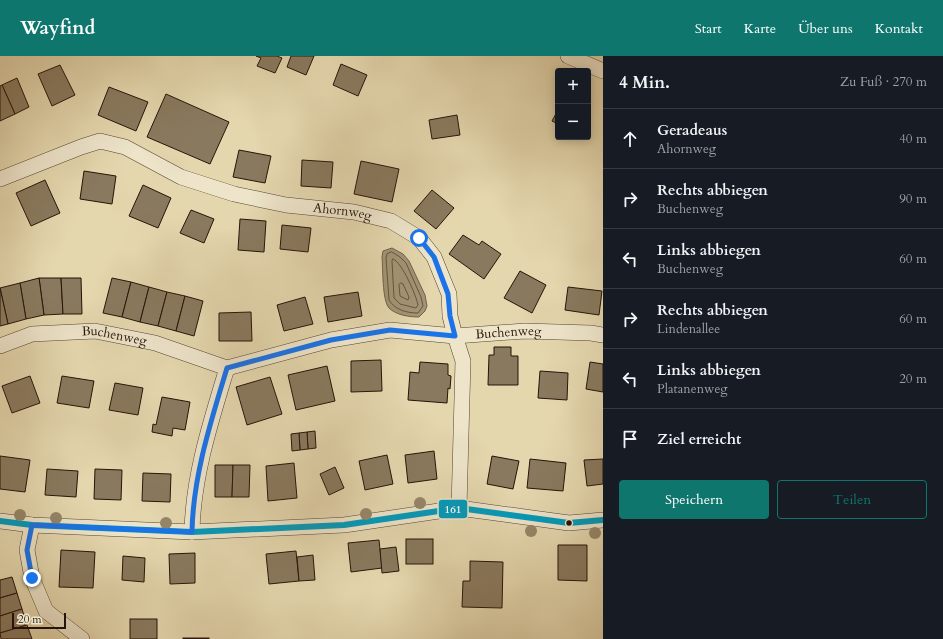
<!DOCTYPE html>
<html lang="de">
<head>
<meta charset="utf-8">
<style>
  body { margin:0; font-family:Cardo,serif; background:#20242c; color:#f1f3f6 }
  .controls { position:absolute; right:12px; top:12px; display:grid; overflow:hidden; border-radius:4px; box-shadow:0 2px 10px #0003 }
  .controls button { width:36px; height:36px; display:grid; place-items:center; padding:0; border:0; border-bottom:1px solid #363941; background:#171b24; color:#f1f3f6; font:20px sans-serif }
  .scale { position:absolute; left:12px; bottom:10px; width:54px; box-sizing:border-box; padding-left:4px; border:2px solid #261408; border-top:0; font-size:11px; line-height:14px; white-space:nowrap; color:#261408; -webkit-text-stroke:3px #ede4ca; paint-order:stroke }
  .stop { position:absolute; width:12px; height:12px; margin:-9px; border:3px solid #1a73e8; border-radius:50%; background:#fff }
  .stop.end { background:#1a73e8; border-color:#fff; box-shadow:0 1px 4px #0008 }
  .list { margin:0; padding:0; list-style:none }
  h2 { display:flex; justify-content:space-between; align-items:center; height:52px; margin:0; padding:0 16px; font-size:17px }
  h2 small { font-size:13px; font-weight:400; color:#9ea1a6 }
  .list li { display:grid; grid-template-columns:26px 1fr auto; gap:12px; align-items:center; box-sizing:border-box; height:60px; padding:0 16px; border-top:1px solid #363941 }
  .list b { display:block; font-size:15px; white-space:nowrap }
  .list p { margin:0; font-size:13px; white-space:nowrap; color:#9ea1a6 }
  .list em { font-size:13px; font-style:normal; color:#9ea1a6 }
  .actions { display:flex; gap:8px; padding:12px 16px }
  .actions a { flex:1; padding:9px 0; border:1px solid #0f766e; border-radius:4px; text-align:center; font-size:14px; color:#0f766e }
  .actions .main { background:#0f766e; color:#fff }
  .icon { flex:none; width:22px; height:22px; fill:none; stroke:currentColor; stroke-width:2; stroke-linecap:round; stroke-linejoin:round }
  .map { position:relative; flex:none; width:603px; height:583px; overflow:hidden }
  header { display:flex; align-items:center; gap:24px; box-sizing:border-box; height:56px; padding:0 20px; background:#0f766e; color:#fff }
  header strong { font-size:19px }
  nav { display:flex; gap:22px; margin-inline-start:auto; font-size:14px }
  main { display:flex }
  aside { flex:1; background:#171b24 }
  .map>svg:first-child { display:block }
  .water { fill:#a39475; stroke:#716149 }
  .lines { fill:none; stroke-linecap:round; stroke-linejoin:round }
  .shore { stroke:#64543e; stroke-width:1 }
  .building { fill:#89795e; stroke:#261408 }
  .minor-casing { stroke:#564431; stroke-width:16 }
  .minor { stroke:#ede4ca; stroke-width:15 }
  .bus-1-casing { stroke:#ede4ca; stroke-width:9 }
  .bus-1 { stroke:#049aba; stroke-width:6 }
  .tree { fill:#958669 }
  .route { stroke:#1a73e8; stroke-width:5 }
  .bus-dot { fill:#261408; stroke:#ede4ca; stroke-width:1.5 }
  .labels { text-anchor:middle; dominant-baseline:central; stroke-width:4; stroke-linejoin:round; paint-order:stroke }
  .street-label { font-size:13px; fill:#261408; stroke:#ede4ca }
  .line-badge { stroke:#ede4ca; stroke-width:1.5 }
  .badge-label { font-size:11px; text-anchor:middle; font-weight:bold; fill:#fff }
</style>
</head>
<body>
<header>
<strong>Wayfind</strong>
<nav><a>Start</a><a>Karte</a><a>Über uns</a><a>Kontakt</a></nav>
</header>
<main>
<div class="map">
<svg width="603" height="583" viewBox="0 0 603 583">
  <rect width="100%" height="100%" fill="#e4d6ad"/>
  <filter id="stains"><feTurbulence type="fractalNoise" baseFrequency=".005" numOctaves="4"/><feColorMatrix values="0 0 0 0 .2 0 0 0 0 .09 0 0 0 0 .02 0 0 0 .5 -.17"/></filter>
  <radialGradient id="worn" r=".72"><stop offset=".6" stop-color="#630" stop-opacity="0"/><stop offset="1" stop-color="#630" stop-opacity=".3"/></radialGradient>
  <!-- water -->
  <path class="water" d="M392,192L403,198L409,205L425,239L427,250L425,255L419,261C409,261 396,259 389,252C382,244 383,212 382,201L383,195Z"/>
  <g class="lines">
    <!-- shore -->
    <g class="shore">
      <path d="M392,196L400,201L406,207L421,241L423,250L418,257C407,257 395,254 389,244L386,202L387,198Z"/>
      <path d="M393,203C402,206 416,239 418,249L416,252L400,248L394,242L392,205Z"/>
      <path d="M401,227L403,228L409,241L408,244L400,240L399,229Z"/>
    </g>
  </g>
  <!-- building -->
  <g class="building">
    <path d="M256,0H277L282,2L275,17L257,10L261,2Z"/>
    <path d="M291,0H314L306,19L287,11Z"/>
    <path d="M341,8L367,19L358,40L333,29Z"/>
    <path d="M60,9L75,39L52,50L38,18Z"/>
    <path d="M17,22L29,51L15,58L2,29Z"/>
    <path d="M2,29L15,58L0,65V30Z"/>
    <path d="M109,31L148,46L136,75L98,59Z"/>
    <path d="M166,38L229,66L210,108L147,81Z"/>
    <path d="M558,54V68L552,65Z"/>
    <path d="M457,59L460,79L432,83L429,64Z"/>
    <path d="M239,94L271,100L265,127L233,121Z"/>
    <path d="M302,104L333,106L331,132L301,130Z"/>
    <path d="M361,105L399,113L392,146L354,138Z"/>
    <path d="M84,115L116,120L112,148L80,143Z"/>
    <path d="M45,124L60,157L31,170L16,137Z"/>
    <path d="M143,129L171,142L158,172L129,160Z"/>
    <path d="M432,134L454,152L436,173L414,155Z"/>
    <path d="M191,154L214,163L204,187L180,177Z"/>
    <path d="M240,163L266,165L264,196L238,194Z"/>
    <path d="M282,169L311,172L308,196L280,193Z"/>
    <path d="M463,179L479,189L482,185L501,198L484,223L449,198Z"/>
    <path d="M520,215L546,229L532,257L504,242Z"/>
    <path d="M39,222H61L63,258L44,259Z"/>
    <path d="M39,222L44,259L26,263L20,227Z"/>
    <path d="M61,222H81L82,258H63Z"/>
    <path d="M112,222L131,226L122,261L103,257Z"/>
    <path d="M131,226L149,231L140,266L122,261Z"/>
    <path d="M20,227L26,263L8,268L0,232Z"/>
    <path d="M149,231L167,236L158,270L140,266Z"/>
    <path d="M568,231L602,235L599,259L565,254Z"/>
    <path d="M0,232L8,268L0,270Z"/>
    <path d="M167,236L185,240L176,275L158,270Z"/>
    <path d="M358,236L362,260L328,266L324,241Z"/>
    <path d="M185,240L203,245L194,280L176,275Z"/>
    <path d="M305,241L313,268L284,275L277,249Z"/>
    <path d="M251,256L252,285H219V257Z"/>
    <path d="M494,291H511V300H518V329H488L489,299H494Z"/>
    <path d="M381,304L382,335L351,336V305Z"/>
    <path d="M420,306L448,308V319L451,320L450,333L448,332L447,347L408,344L410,316L419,317Z"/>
    <path d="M590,306L603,308V336L586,333Z"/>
    <path d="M327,310L335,345L296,354L288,319Z"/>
    <path d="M540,315L568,317L567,344L538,342Z"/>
    <path d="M30,320L40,347L12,357L2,330Z"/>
    <path d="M62,320L94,325L89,352L57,347Z"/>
    <path d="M270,321L282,358L247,369L236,331Z"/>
    <path d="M115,327L143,332L138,359L109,354Z"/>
    <path d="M162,341L190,346L185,374L173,372L172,380L152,376L153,368L156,369Z"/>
    <path d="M315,375L316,392L308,393L307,376Z"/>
    <path d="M307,376L308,393L300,394L299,377Z"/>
    <path d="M299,377L300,394L292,395L291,378Z"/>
    <path d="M434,395L437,423L408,427L405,399Z"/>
    <path d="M387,399L393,428L365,434L359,405Z"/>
    <path d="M0,400L30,404L25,436L0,433Z"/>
    <path d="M492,400L519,405L513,433L487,428Z"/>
    <path d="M530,403L566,407L563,435L527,432Z"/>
    <path d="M603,403V428L587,430L584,404Z"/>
    <path d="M294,407L297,442L268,445L266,410Z"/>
    <path d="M215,409H233L232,441H215Z"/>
    <path d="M233,409H250L249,441H232Z"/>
    <path d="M335,411L344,432L329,439L320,418Z"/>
    <path d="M47,413L78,415L76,441L45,439Z"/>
    <path d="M95,413L122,414L121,444L94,443Z"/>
    <path d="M143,417L171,418L170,446L142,445Z"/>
    <rect x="406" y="483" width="27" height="25"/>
    <path d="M379,484L382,512L351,516L348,487Z"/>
    <path d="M558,489H587V525L558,524Z"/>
    <path d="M396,491L399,515L382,517L380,493Z"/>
    <path d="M61,494L95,496L93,532L59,531Z"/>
    <path d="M296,495L299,525L269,528L266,498Z"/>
    <path d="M195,497V527L170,528L169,498Z"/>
    <path d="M313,499L315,524L299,525L297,501Z"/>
    <path d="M123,500L145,502L144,526L122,524Z"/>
    <path d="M470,505L503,506L502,552L462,551L463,525H470Z"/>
    <path d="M12,521L17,537L0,542V524Z"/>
    <path d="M17,537L22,553L0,560V542Z"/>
    <path d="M22,553L27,569L0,577V560Z"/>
    <rect x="130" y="563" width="27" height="20"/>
    <path d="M27,569L32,583H1L0,577Z"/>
    <rect x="183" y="582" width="26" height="1"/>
  </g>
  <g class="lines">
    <!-- minor casing -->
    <g class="minor-casing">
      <g id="minor">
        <path d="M568,0L603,15"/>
        <path id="s1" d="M0,123L81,91L100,85L125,91L181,121L234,138L286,149L354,156L391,165L419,182L434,201L449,238L450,260L455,280L463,305L459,452"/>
        <path id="s2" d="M0,290L32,278L95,275L155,287L227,312L331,284L390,274L455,280L525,275L591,277L603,279"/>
        <path d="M0,465L32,469L192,476L344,469L459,452L569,467L603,464"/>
        <path d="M32,469L27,494L32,522L46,555L82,583"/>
        <path d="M192,476C193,420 211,365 227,312"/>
      </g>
    </g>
    <!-- minor -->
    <use href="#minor" class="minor"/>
    <!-- bus-1 casing -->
    <g class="bus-1-casing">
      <path id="bus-1" d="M0,465L32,469L192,476L344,469L459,452L569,467L603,464"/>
    </g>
    <!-- bus-1 -->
    <use href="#bus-1" class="bus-1"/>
  </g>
  <!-- trees -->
  <g class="tree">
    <circle cx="420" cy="447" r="6"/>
    <circle cx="366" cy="458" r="6"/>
    <circle cx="20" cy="459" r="6"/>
    <circle cx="56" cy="462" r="6"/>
    <circle cx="166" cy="467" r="6"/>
    <circle cx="531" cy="475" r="6"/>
    <circle cx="595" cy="477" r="6"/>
  </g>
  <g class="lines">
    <!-- route -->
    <path class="route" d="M32,522L27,494L32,469L192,476C193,420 211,365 227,312L331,284L390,274L455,280L450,260L448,238L434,201L419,182"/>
  </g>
  <!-- markers -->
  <circle class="bus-dot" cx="569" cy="467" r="3.5"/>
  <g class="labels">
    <!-- street labels -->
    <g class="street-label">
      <text stroke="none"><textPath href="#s1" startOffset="362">Ahornweg</textPath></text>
      <text stroke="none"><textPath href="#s2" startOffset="521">Buchenweg</textPath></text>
      <text stroke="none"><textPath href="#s2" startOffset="117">Buchenweg</textPath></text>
    </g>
  </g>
  <rect class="line-badge" x="438" y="443" width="30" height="20" rx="4" fill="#049aba"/>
  <g class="badge-label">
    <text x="453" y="457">161</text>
  </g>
  <rect width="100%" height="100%" filter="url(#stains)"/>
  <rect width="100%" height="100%" fill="url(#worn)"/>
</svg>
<div class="controls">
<button>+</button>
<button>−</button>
</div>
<div class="scale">20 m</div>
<div class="stop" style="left:419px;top:182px"></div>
<div class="stop end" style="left:32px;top:522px"></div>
</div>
<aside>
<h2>4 Min.<small>Zu Fuß · 270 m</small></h2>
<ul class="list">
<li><svg class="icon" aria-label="ahead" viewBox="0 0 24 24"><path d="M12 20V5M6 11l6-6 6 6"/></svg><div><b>Geradeaus</b><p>Ahornweg</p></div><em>40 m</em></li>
<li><svg class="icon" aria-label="right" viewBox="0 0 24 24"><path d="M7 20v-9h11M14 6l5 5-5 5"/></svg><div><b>Rechts abbiegen</b><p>Buchenweg</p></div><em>90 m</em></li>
<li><svg class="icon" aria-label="left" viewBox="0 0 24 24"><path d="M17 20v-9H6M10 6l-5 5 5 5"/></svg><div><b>Links abbiegen</b><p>Buchenweg</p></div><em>60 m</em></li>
<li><svg class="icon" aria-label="right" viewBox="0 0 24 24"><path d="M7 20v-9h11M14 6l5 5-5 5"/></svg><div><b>Rechts abbiegen</b><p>Lindenallee</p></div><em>60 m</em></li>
<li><svg class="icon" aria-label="left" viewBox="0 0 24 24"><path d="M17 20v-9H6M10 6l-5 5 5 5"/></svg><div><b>Links abbiegen</b><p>Platanenweg</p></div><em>20 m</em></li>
<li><svg class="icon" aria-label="arrive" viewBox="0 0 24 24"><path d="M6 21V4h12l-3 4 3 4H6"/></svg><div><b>Ziel erreicht</b></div></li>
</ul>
<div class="actions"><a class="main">Speichern</a><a>Teilen</a></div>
</aside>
</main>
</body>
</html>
